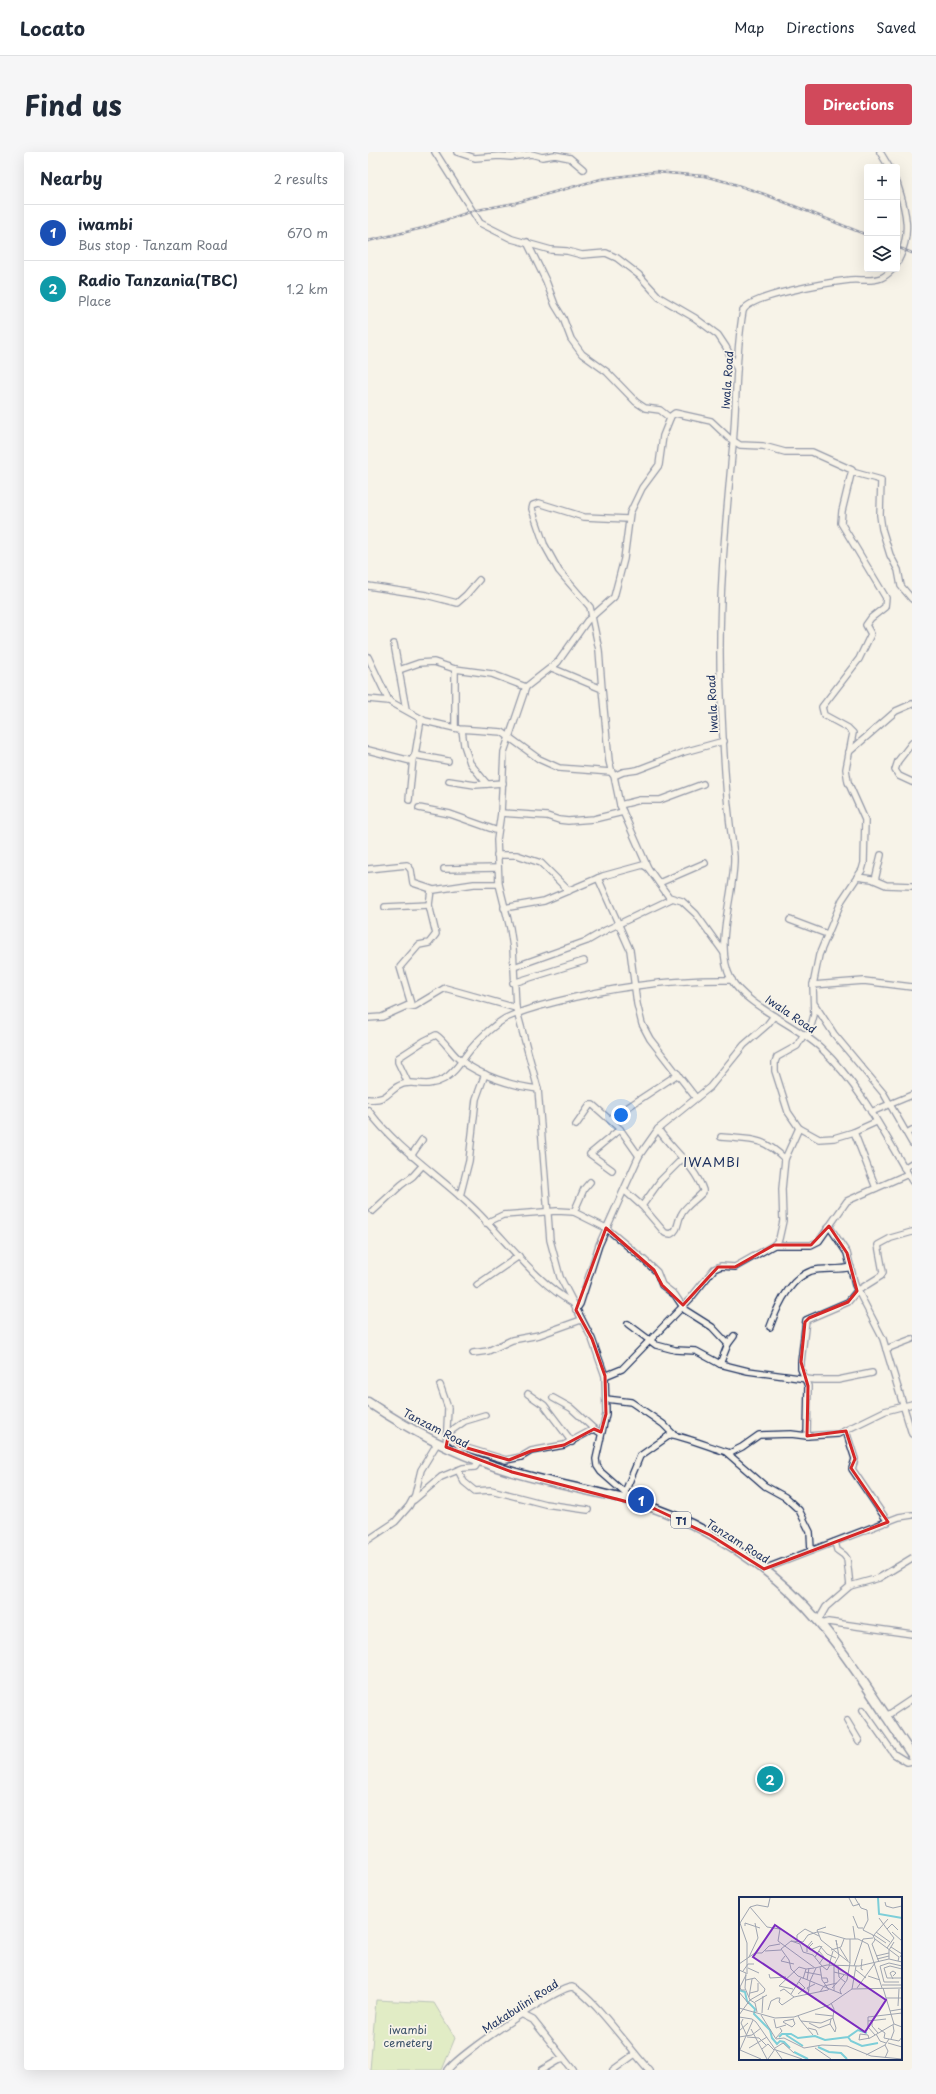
<!DOCTYPE html>
<html lang="en">
<head>
<meta charset="utf-8">
<style>
  body { margin:0; font-family:"Playpen Sans",sans-serif; background:#f6f6f7; color:#1f2937 }
  .controls { position:absolute; right:12px; top:12px; display:grid; overflow:hidden; border-radius:4px; box-shadow:0 4px 16px #0002 }
  .controls button { width:36px; height:36px; display:grid; place-items:center; padding:0; border:0; border-bottom:1px solid #e0e1e3; background:#fff; color:#1f2937; font:20px sans-serif }
  .you { position:absolute; left:253px; top:963px; width:14px; height:14px; margin:-10px; border:3px solid #fff; border-radius:50%; background:#1a73e8; box-shadow:0 0 0 6px #1a73e833 }
  .badge { display:grid; place-items:center; width:26px; height:26px; border-radius:50%; background:#d1495b; color:#fff; font-size:13px; font-weight:700 }
  .pin { position:absolute; translate:-50% -50%; border:2px solid #fff; box-shadow:0 1px 4px #0006 }
  .list { margin:0; padding:0; list-style:none }
  h2 { display:flex; justify-content:space-between; align-items:center; height:52px; margin:0; padding:0 16px; font-size:17px }
  h2 small { font-size:13px; font-weight:400; color:#747a83 }
  .list li { display:grid; grid-template-columns:26px 1fr auto; gap:12px; align-items:center; box-sizing:border-box; height:56px; padding:0 16px; border-top:1px solid #e0e1e3 }
  .list b { display:block; font-size:15px; white-space:nowrap }
  .list p { margin:0; font-size:13px; white-space:nowrap; color:#747a83 }
  .list em { font-size:13px; font-style:normal; color:#747a83 }
  .icon { flex:none; width:22px; height:22px; fill:none; stroke:currentColor; stroke-width:2; stroke-linecap:round; stroke-linejoin:round }
  .map { position:relative; flex:none; width:544px; height:1918px; overflow:hidden; border-radius:4px }
  header { display:flex; align-items:center; gap:24px; box-sizing:border-box; height:56px; padding:0 20px; background:#fff; border-bottom:1px solid #e0e1e3 }
  header strong { font-size:19px }
  nav { display:flex; gap:22px; margin-inline-start:auto; font-size:14px }
  .intro { display:flex; align-items:center; justify-content:space-between; box-sizing:border-box; height:96px; padding:0 24px }
  h1 { margin:0; font-size:28px }
  .button { padding:10px 18px; border-radius:4px; background:#d1495b; color:#fff; font-size:14px; font-weight:700 }
  main { display:flex; gap:24px; padding:0 24px }
  aside { flex:1; background:#fff; border-radius:4px; box-shadow:0 4px 16px #0002 }
  .map>svg:first-child { display:block }
  .green { fill:#c6e49c; stroke:#708a7d }
  .lines { fill:none; stroke-linecap:round; stroke-linejoin:round }
  .minor-casing { stroke:#1b2f5e; stroke-width:8 }
  .highway-casing { stroke:#1b2f5e; stroke-width:11 }
  .minor { stroke:#f7f3e8; stroke-width:5.5 }
  .highway { stroke:#f7f3e8; stroke-width:8 }
  .rail-casing { stroke:#1b2f5e; stroke-width:2.5 }
  .rail { stroke:#f7f3e8; stroke-width:1; stroke-dasharray:3; stroke-linecap:butt }
  .marked { fill:none; stroke:#d62828; stroke-width:3; stroke-linejoin:round }
  .labels { text-anchor:middle; dominant-baseline:central; stroke-width:3.5; stroke-linejoin:round; paint-order:stroke }
  .shield { fill:#f7f3e8; stroke:#5d6a87; stroke-width:1 }
  .shield-label { font-size:10px; font-weight:bold; fill:#1b2f5e }
  .street-label { font-size:11px; fill:#1b2f5e; stroke:#f7f3e8 }
  .park-label { font-size:11px; fill:#3d536a; stroke:#f7f3e8 }
  .quarter-label { font-size:13px; letter-spacing:1px; fill:#1b2f5e; stroke:#f7f3e8 }
  .inset-river { fill:none; stroke:#7dced8; stroke-width:2 }
  .inset-road { fill:none; stroke:#9fa5b1; stroke-width:1 }
  .view { fill:#7b2cbf; fill-opacity:0.15; stroke:#7b2cbf; stroke-width:2 }
  .inset-edge { fill:none; stroke:#1b2f5e; stroke-width:2 }
</style>
</head>
<body>
<header>
<strong>Locato</strong>
<nav><a>Map</a><a>Directions</a><a>Saved</a></nav>
</header>
<div class="intro"><h1>Find us</h1><a class="button">Directions</a></div>
<main>
<aside>
<h2>Nearby<small>2 results</small></h2>
<ul class="list">
<li><span class="badge" style="background:#1a4fb4">1</span><div><b>iwambi</b><p>Bus stop · Tanzam Road</p></div><em>670 m</em></li>
<li><span class="badge" style="background:#0f9aa8">2</span><div><b>Radio Tanzania(TBC)</b><p>Place</p></div><em>1.2 km</em></li>
</ul>
</aside>
<div class="map">
<svg width="544" height="1918" viewBox="0 0 544 1918">
  <rect width="100%" height="100%" fill="#f7f3e8"/>
  <filter id="ink" filterUnits="userSpaceOnUse"><feTurbulence type="fractalNoise" baseFrequency=".025" numOctaves="2"/><feDisplacementMap in="SourceGraphic" scale="8" xChannelSelector="R" yChannelSelector="G"/><feConvolveMatrix kernelMatrix="1 2 1 2 8 2 1 2 1" color-interpolation-filters="sRGB"/></filter>
  <g filter="url(#ink)">
    <!-- green -->
    <path class="green" d="M8,1848L66,1851L87,1886L74,1918H2Z"/>
    <g class="lines">
      <!-- minor casing -->
      <g class="minor-casing">
        <g id="minor">
          <path d="M67,0L112,71L144,87L183,98L199,99L214,103L238,101L249,106L271,123L291,145L327,166L350,183L358,195L369,217"/>
          <path d="M89,0L107,6L131,4L143,5L163,2L174,5L187,3L202,6L215,17"/>
          <path d="M512,0L521,15"/>
          <path d="M529,31C539,61 544,83 529,111"/>
          <path d="M159,90L178,129L187,153L195,166L203,187L214,202L239,220L268,250L277,256L292,258L302,266"/>
          <path d="M525,117C521,121 518,124 513,126C503,130 492,127 482,128C464,130 381,143 375,159C367,203 369,248 365,292C357,376 349,459 353,544C355,583 356,623 361,663C362,677 365,691 366,705C367,743 345,792 363,827C378,854 430,874 453,896C492,933 517,983 544,1029"/>
          <path d="M484,320L513,328L512,363L514,377L522,403L530,418L533,434L544,447"/>
          <path d="M0,434L58,443L89,451L98,443L111,428"/>
          <path d="M26,492L38,557"/>
          <path d="M0,505L21,549"/>
          <path d="M184,516L234,537L241,609L244,621"/>
          <path d="M31,518L51,511L66,510L87,517L124,522L158,535"/>
          <path d="M234,537L231,498L222,455L191,419L176,392L164,357L165,353L171,351L216,365L260,367"/>
          <path d="M0,547L21,549L57,569L91,577L134,580L171,607L191,616L243,620L246,624L252,653L280,716"/>
          <path d="M87,576V517"/>
          <path d="M94,578L96,593L102,611L119,632"/>
          <path d="M544,591L530,609L527,618L531,624L544,630"/>
          <path d="M0,598L43,609L47,603L53,567"/>
          <path d="M481,600L528,559L544,552"/>
          <path d="M47,603L80,609"/>
          <path d="M246,624L255,620L269,618L316,600L356,589"/>
          <path d="M81,629L107,633L135,631"/>
          <path d="M41,648L45,606"/>
          <path d="M252,653L272,648H292L335,632"/>
          <path d="M51,656L82,662L130,679"/>
          <path d="M133,661L179,664L191,668L200,669L226,667L255,660"/>
          <path d="M129,703H149L173,711L201,739"/>
          <path d="M0,717L39,713L43,718L45,731L66,738L106,732H131"/>
          <path d="M76,717L130,716"/>
          <path d="M489,725L504,727L518,733L544,734"/>
          <path d="M230,726L262,798L269,852L274,872L282,887L328,946"/>
          <path d="M507,728L513,703"/>
          <path d="M291,731L337,711"/>
          <path d="M17,755L61,753"/>
          <path d="M136,756L176,749L235,724L275,713L280,716L301,745L314,749L328,762L356,801"/>
          <path d="M422,768L459,782"/>
          <path d="M146,815L219,789L238,778L303,747"/>
          <path d="M145,831L216,809"/>
          <path d="M445,833L496,829L544,835"/>
          <path d="M447,853L466,882L516,942L544,991"/>
          <path d="M40,855L47,854L77,836L148,856"/>
          <path d="M0,866L14,865L43,852L32,815L51,793L61,791L68,782L61,753L63,738"/>
          <path d="M436,882L429,894L409,905L407,910V919L420,960L431,976L451,987L466,986L486,980L508,970"/>
          <path d="M40,931L30,910V906L56,889L68,883C77,889 83,901 92,908C113,924 144,934 170,937"/>
          <path d="M0,947C23,949 19,937 35,932C48,928 58,937 76,927C87,921 94,908 102,898C112,886 124,874 138,866C153,859 171,854 187,850C244,835 304,827 364,828"/>
          <path d="M0,958C29,997 69,1022 104,1055C135,1084 168,1131 205,1151"/>
          <path d="M503,960L544,943"/>
          <path d="M242,967L310,922"/>
          <path d="M208,973L222,953H225L252,977L271,1004"/>
          <path d="M486,980L508,1036"/>
          <path d="M539,981L544,978"/>
          <path d="M353,985C382,988 394,984 417,1007"/>
          <path d="M43,1004L54,988"/>
          <path d="M536,1016L544,1011"/>
          <path d="M244,1018L222,1002L252,977"/>
          <path d="M257,1039L274,1054L297,1081L303,1082C311,1078 309,1070 313,1063C317,1054 328,1048 335,1040V1038C327,1014 304,998 290,977"/>
          <path d="M92,1044L101,1009L108,947L117,922"/>
          <path d="M274,1054L292,1029L314,1007"/>
          <path d="M5,1059L33,1033L45,1024L54,1014"/>
          <path d="M206,1060L216,1037L222,1030"/>
          <path d="M118,1071L135,1063L189,1059L206,1060L238,1076L275,1107L289,1120L294,1133L307,1143L317,1158L344,1175L360,1192"/>
          <path d="M461,1074L479,1101L487,1133L515,1187L544,1282"/>
          <path d="M406,1093L411,1087L415,1069L414,1037L417,1007L431,976"/>
          <path d="M109,1133L151,1104"/>
          <path d="M208,1158L212,1152L231,1093L271,1004L290,977L342,935L376,893L399,873L406,864"/>
          <path d="M260,1172L288,1193L307,1198L328,1199L352,1212L380,1219L446,1228H470L504,1221"/>
          <path d="M402,1175C409,1155 421,1127 443,1119C456,1115 470,1119 483,1115"/>
          <path d="M518,1197L544,1187"/>
          <path d="M105,1201L120,1199L144,1188L171,1183L213,1168"/>
          <path d="M352,1212L360,1192L366,1184"/>
          <path d="M237,1224L254,1217L322,1147L346,1117L353,1114L367,1115L406,1093H443L451,1089L479,1049L540,1022"/>
          <path d="M72,1233L80,1256L78,1295"/>
          <path d="M160,1242L176,1253L204,1290"/>
          <path d="M185,1246L203,1256L226,1277"/>
          <path d="M238,1247L263,1250L295,1272L305,1282"/>
          <path d="M478,1279L487,1307L484,1317L520,1370"/>
          <path d="M80,1281L97,1269L117,1263"/>
          <path d="M439,1284L440,1234L433,1217V1210L438,1168L480,1150L489,1139L513,1124L515,1120L510,1093L523,1086L544,1080"/>
          <path d="M80,1285L92,1294L138,1308L153,1305L163,1299L196,1293L226,1277L233,1281"/>
          <path d="M358,1300L397,1334L417,1345L431,1358L442,1380L443,1398"/>
          <path d="M90,1318L96,1330L107,1339L123,1338L177,1352L220,1358"/>
          <path d="M257,1340L272,1304L302,1283C307,1281 353,1299 362,1301L374,1295L391,1283L423,1282L439,1284L470,1282L517,1259L544,1252"/>
          <path d="M46,1348L73,1325L95,1316L107,1315L111,1309"/>
          <path d="M266,1349L233,1320L229,1314L228,1307L238,1262L237,1224L224,1187L192,1125L182,1088L170,937L148,856L145,796L142,776L131,732L129,688L133,661L136,600L158,535L190,510L219,469L246,445L256,407L262,361L274,336L291,313L295,284L303,264L307,261L343,269L361,286L372,293L395,294L417,300H444L484,318L474,359L473,371L518,446L517,455L503,466L498,473L503,482L491,507L454,555L456,563L480,576L485,581L478,617L480,630L497,668L496,711L494,718L474,748L451,803L445,833L446,863L440,885"/>
          <path d="M0,1388L27,1370L41,1354L47,1343L53,1318L70,1290"/>
          <path d="M467,1390L469,1398L476,1403L479,1407L482,1434"/>
          <path d="M396,1417L531,1365L544,1363"/>
          <path d="M450,1469L458,1455L482,1434L511,1426L544,1406"/>
          <path d="M453,1472L460,1470L544,1482"/>
          <path d="M495,1558L526,1602L539,1610L544,1609"/>
          <path d="M517,1565L544,1547"/>
          <path d="M479,1569L491,1589"/>
          <path d="M155,1863L165,1868L205,1918"/>
          <path d="M80,1918C89,1904 189,1835 204,1835C223,1842 264,1900 281,1918"/>
          <path d="M174,1918L189,1909L196,1907"/>
          <path d="M245,1918L267,1902"/>
        </g>
      </g>
      <!-- highway casing -->
      <g class="highway-casing">
        <path id="highway" d="M0,1250C39,1276 82,1300 126,1314C172,1330 220,1337 267,1350C334,1369 407,1417 451,1470C486,1512 514,1559 544,1603"/>
      </g>
      <!-- minor -->
      <use href="#minor" class="minor"/>
      <!-- highway -->
      <use href="#highway" class="highway"/>
      <!-- rail casing -->
      <g class="rail-casing">
        <g id="rail">
          <path d="M0,89L55,76L104,59L147,51L233,27L287,20L336,24L363,31L396,42L499,83"/>
          <path d="M529,95L544,101"/>
        </g>
      </g>
      <!-- rail -->
      <use href="#rail" class="rail"/>
    </g>
  </g>
  <!-- marked area -->
  <path d="M0 0H544V1918H0ZM461,1074L479,1101L489,1139L480,1150L441,1166L437,1170L433,1210L440,1234L439,1284L478,1279L487,1307L483,1316L520,1370L396,1417L342,1383L287,1357L144,1320L78,1295L80,1285L92,1294L141,1308L163,1299L196,1293L226,1277L233,1280L238,1262L237,1224L224,1187L208,1158L238,1076L286,1118L294,1133L315,1153L350,1115H367L406,1093H443Z" fill="#f7f3e8" fill-opacity=".55" fill-rule="evenodd"/>
  <path class="marked" d="M461,1074L479,1101L489,1139L480,1150L441,1166L437,1170L433,1210L440,1234L439,1284L478,1279L487,1307L483,1316L520,1370L396,1417L342,1383L287,1357L144,1320L78,1295L80,1285L92,1294L141,1308L163,1299L196,1293L226,1277L233,1280L238,1262L237,1224L224,1187L208,1158L238,1076L286,1118L294,1133L315,1153L350,1115H367L406,1093H443Z"/>
  <g class="labels">
    <!-- shield labels -->
    <rect class="shield" x="303" y="1360" width="20" height="16" rx="3"/>
    <g class="shield-label">
      <text x="313" y="1368">T1</text>
    </g>
    <!-- street labels -->
    <g class="street-label">
      <text transform="translate(359 228) rotate(-86)">Iwala Road</text>
      <text transform="translate(344 552) rotate(-93)">Iwala Road</text>
      <text transform="translate(423 862) rotate(34)">Iwala Road</text>
      <text transform="translate(68 1276) rotate(27)">Tanzam Road</text>
      <text transform="translate(370 1389) rotate(32)">Tanzam Road</text>
      <text transform="translate(152 1854) rotate(-33)">Makabulini Road</text>
    </g>
    <!-- park labels -->
    <g class="park-label">
      <text x="40" y="1877">iwambi<tspan x="40" dy="13">cemetery</tspan></text>
    </g>
    <!-- quarter labels -->
    <g class="quarter-label">
      <text x="344" y="1009">IWAMBI</text>
    </g>
  </g>
  <!-- overview -->
  <g transform="translate(371 1745)">
    <rect width="163" height="163" fill="#f7f3e8"/>
    <path class="inset-river" d="M139,1L140,17L163,21M0,93L6,95L8,104L16,112L15,117L31,133L33,141L38,147L41,144L45,145L51,151M47,138L64,149M40,140L43,137H52L59,141L76,139L86,143L109,140L119,133L128,136M109,140L112,144L123,149L139,146M79,150L90,155L102,156L108,162M55,155L69,162"/>
    <path class="inset-road" d="M110,1L114,9L121,7M116,1L122,11L128,13L129,23L124,33L134,38L136,43L133,47L140,65M146,5L147,9L154,11L163,9M11,10L18,8L29,10L31,1M114,19L119,31H124M140,21L148,32M6,29V26L21,31M114,29L116,42M87,30L78,33L82,43L111,66L108,83L101,93L102,97M78,35H83L107,42H119L129,47L143,91M137,35L151,45M153,35L163,44M135,38L147,46M134,39L149,22M58,42V38L66,32L80,39M136,42L160,60L159,64M52,44L64,45L69,38L78,35M74,46L70,50L71,53L81,49L88,57L97,61M152,50L163,57L161,60M101,51L109,64M148,51L155,41L148,32L153,27L159,33M92,53L102,50L105,42M26,54L42,53M80,54L85,60L80,67M68,55V50L73,44M46,59L42,64L55,67M137,59L150,56M10,60L19,41L16,26M76,60L83,49M123,62L122,72L124,73M138,62L150,59M150,62V53L155,45M111,66V42M0,67L16,56H23L30,49L41,47M90,68L94,54M95,68L100,59L97,43L98,48M83,69L74,58L64,55L61,47L52,44L42,52L50,63L52,72L59,79L103,97M83,69L88,73L91,68M99,69L100,80L106,85M115,69L124,42L134,41M81,70L83,83L90,93M9,71L20,76M163,72L151,69L145,71L148,81H163M0,73L7,76L6,91L11,103L0,118M117,73L127,81M4,74L9,67H15M66,75L82,78M95,75L115,80M8,77V46L1,26L11,10L28,30L41,32L39,44L76,71L88,68L120,69L150,62L163,65M30,77L31,81L47,80M129,79L141,83M154,79L157,76L154,74L151,76L154,82M83,81H88L89,85L85,86M64,82L67,72L75,71M7,83L16,81L26,92L25,95L11,103M68,83L70,71M160,85H145L141,69L150,66L163,69M143,88H163M40,89L60,70L67,72M40,89L54,92M93,91L105,78M118,91L136,66M144,91L155,127L163,130M113,92L117,69M6,93H2L1,90L7,78M41,94L45,92L55,100M70,94L68,91L76,87M95,94V68M0,95L10,107M81,95L85,89L98,86M11,96L19,94V86M52,97L62,81M59,97L66,91L60,85M69,98L71,84L77,71M10,100L13,82M147,101H163M11,103L16,106L18,115M16,105L28,98M159,109L160,92M0,111L36,121L55,120L90,108L113,92L163,91M29,113L32,104L38,101H41L40,105L43,108L55,100L89,93M151,114L163,112M23,116L24,99M76,117L94,119M22,118L37,142L45,141L65,151L83,148L108,149L132,159L163,162M59,119L62,124L82,126L94,121L95,112L92,106M0,120L13,122L17,125L43,162M4,122L2,126L8,139M35,122L37,131L47,128M54,122L56,127L53,130L44,125L45,124L55,122M92,122L91,127L96,135L97,131L94,121M133,123V129L139,136M62,124L74,138M129,124L147,122M70,126L80,131L91,127M69,131L77,133L79,138M139,131L146,136L145,141L160,144L163,140M12,132L28,162M0,134L9,126M137,137L141,144L147,146M136,138L129,130V120L163,116M0,140L13,138L22,131M8,140L20,141L27,148M37,141L43,134L41,131M152,142L155,134L154,128M120,143L131,141L155,127M120,143L121,137L129,138L130,142M149,146L163,150M10,151L28,140M36,151L44,146L55,156M76,151L92,162M23,152L29,147L35,153M1,153L22,162M37,153L63,162M0,155L14,123M127,158L146,148L150,142M146,161L149,154L146,148M29,162L36,152"/>
    <path class="view" d="M36,28L147,103L126,135L14,60Z"/>
    <rect width="163" height="163" class="inset-edge"/>
  </g>
</svg>
<div class="controls">
<button>+</button>
<button>−</button>
<button><svg class="icon" aria-label="layers" viewBox="0 0 24 24"><path d="M12 4l9 5-9 5-9-5zM3 14l9 5 9-5"/></svg></button>
</div>
<div class="you"></div>
<div class="pin badge" style="left:273px;top:1348px;background:#1a4fb4">1</div>
<div class="pin badge" style="left:402px;top:1627px;background:#0f9aa8">2</div>
</div>
</main>
</body>
</html>
